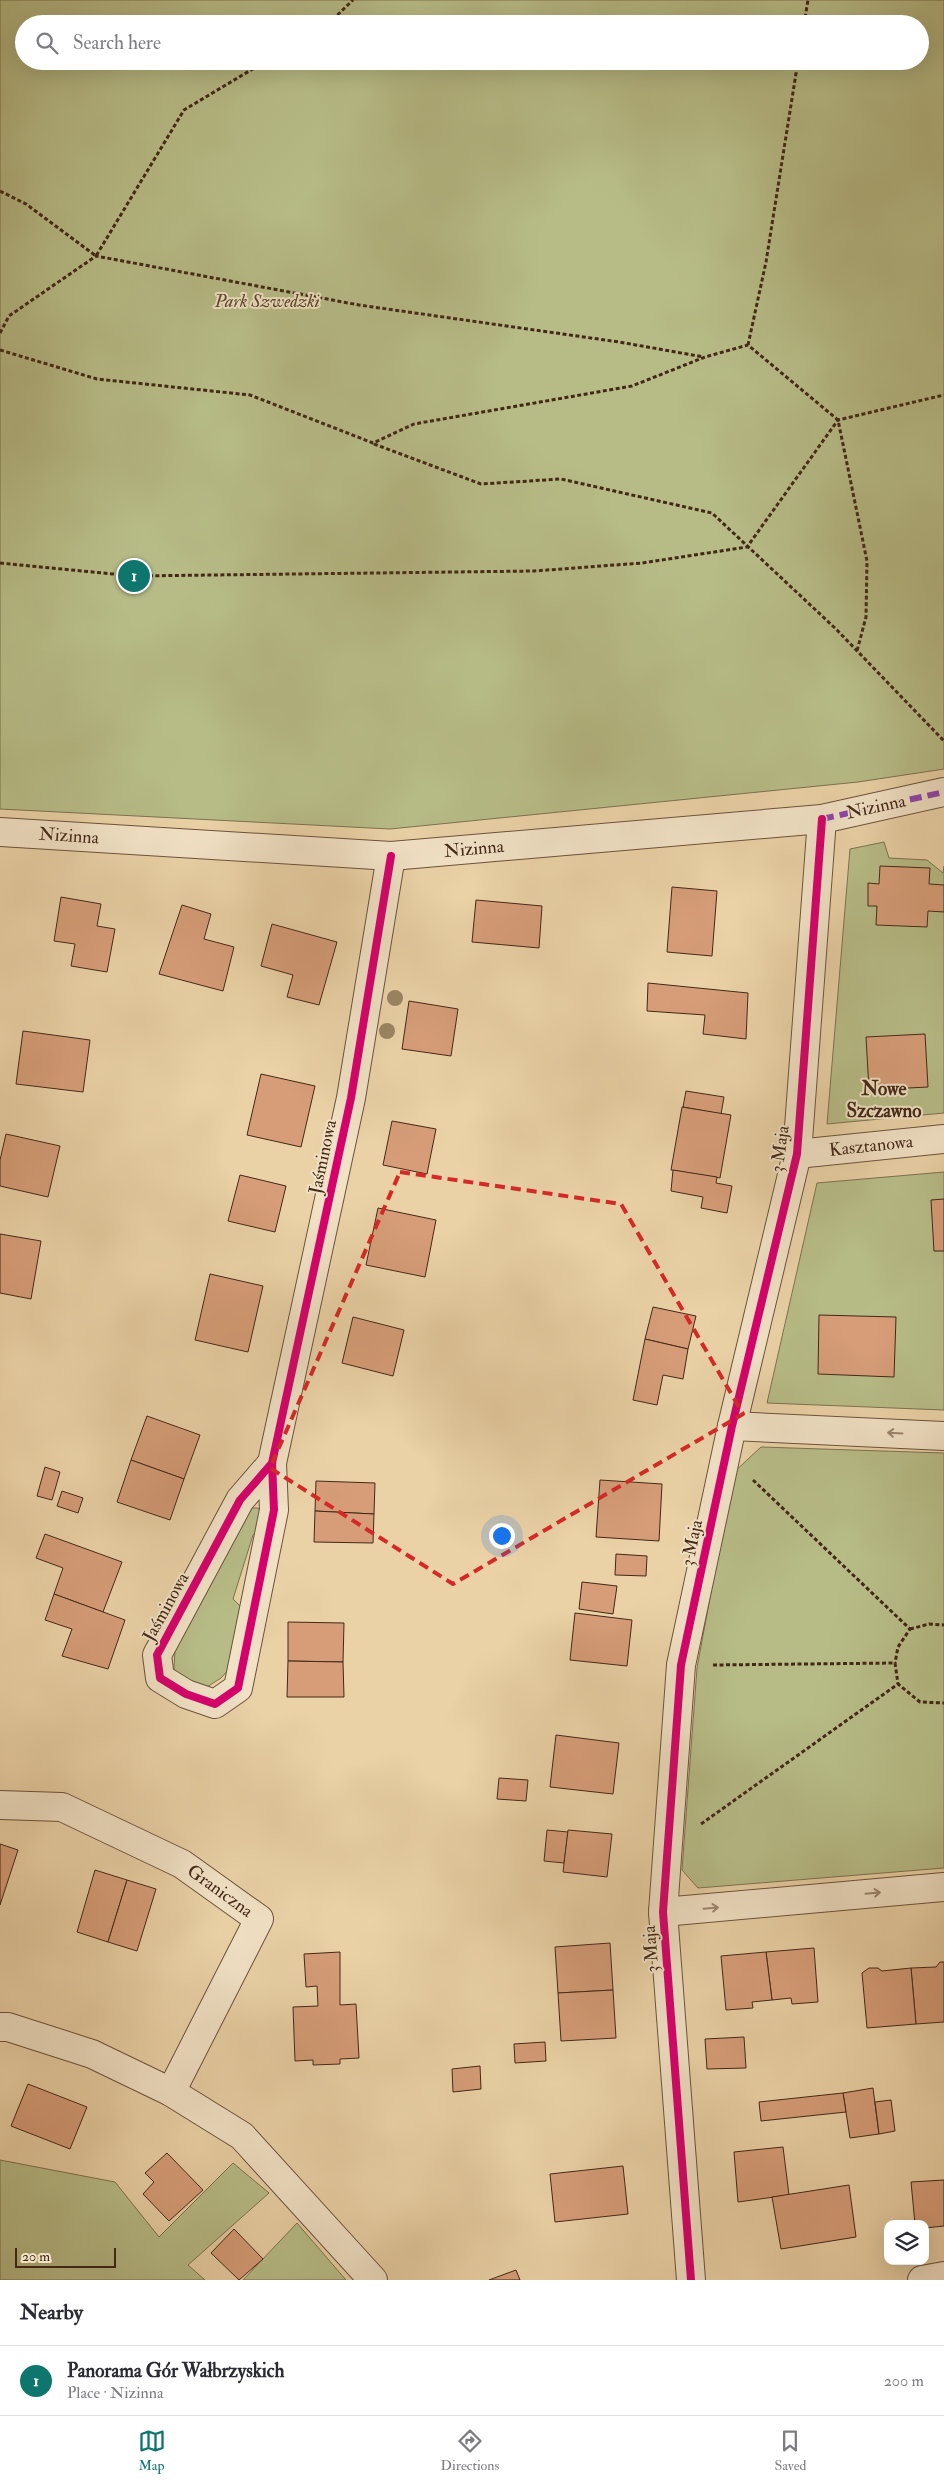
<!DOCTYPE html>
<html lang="en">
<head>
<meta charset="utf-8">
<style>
  body { margin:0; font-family:"IM FELL Double Pica",serif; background:#f7f7f7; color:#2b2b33 }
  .controls { position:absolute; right:15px; bottom:15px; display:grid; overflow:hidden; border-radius:10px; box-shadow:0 5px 20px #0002 }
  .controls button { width:45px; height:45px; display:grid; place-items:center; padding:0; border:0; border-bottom:1px solid #e1e1e2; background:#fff; color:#2b2b33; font:25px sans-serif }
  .scale { position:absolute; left:15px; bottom:12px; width:101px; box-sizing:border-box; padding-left:5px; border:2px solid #432817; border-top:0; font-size:14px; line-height:18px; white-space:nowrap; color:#432817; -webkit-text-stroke:4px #f1e1c5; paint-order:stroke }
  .you { position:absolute; left:501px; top:1535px; width:18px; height:18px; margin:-12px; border:4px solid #fff; border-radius:50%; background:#1a73e8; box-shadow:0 0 0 8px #1a73e833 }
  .badge { display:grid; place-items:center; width:32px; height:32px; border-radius:50%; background:#0f766e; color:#fff; font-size:16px; font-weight:700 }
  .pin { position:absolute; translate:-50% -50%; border:2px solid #fff; box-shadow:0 1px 5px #0006 }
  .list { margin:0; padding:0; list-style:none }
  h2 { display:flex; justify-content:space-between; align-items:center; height:65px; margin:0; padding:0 20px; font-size:21px }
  h2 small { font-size:16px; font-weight:400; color:#7c7c81 }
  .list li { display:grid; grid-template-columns:32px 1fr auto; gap:15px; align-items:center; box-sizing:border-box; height:70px; padding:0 20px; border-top:1px solid #e1e1e2 }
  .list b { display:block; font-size:19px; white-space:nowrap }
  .list p { margin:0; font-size:16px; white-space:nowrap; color:#7c7c81 }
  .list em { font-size:16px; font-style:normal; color:#7c7c81 }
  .icon { flex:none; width:28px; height:28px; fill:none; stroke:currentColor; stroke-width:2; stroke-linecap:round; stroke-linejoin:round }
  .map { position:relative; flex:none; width:944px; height:2280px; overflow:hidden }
  .search { position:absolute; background:#fff; box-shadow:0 5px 20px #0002; left:15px; right:15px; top:15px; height:55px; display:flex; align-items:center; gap:12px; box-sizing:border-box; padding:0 18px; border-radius:28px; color:#7c7c81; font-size:19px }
  .sheet { height:135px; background:#fff }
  nav { display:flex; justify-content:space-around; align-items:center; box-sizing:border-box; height:70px; border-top:1px solid #e1e1e2; background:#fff; font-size:14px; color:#7c7c81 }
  nav a { display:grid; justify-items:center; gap:2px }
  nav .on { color:#0f766e }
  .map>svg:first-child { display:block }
  .green { fill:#b7bc87; stroke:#7d724f; fill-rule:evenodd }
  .building { fill:#d69d78; stroke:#432817 }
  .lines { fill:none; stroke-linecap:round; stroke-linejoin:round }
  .street-casing { stroke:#6d523b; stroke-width:30 }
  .path { stroke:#432817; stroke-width:3; stroke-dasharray:4 2.5; stroke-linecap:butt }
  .street { stroke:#f1e1c5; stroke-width:28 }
  .quiet { stroke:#8e44ad; stroke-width:6; stroke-dasharray:12 6; stroke-linecap:butt }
  .cycleway-casing { stroke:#f1e1c5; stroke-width:11 }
  .cycleway { stroke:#d6006c; stroke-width:8 }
  .tree { fill:#9b8563 }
  .oneway { stroke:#9a846e }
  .marked { fill:none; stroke:#d62828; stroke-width:4; stroke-dasharray:10 6; stroke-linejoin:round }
  .labels { text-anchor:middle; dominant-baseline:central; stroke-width:4; stroke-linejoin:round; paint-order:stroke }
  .park-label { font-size:18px; font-style:italic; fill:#5a462d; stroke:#f1e1c5 }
  .street-label { font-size:18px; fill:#432817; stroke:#f1e1c5 }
  .neighbourhood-label { font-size:19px; font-weight:bold; fill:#432817; stroke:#f1e1c5 }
</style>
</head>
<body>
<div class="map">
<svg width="944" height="2280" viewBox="0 0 944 2280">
  <rect width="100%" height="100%" fill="#ead1a6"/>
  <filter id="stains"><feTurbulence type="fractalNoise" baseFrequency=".004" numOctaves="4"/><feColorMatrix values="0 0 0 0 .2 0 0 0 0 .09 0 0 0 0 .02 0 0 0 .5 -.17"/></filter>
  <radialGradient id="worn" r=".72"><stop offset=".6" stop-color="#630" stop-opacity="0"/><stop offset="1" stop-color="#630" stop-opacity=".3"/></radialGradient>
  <!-- green -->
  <g class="green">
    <path d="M0,0H944V769L858,782L390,829L0,809ZM24,24H920V61H24Z"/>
    <path d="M884,842L889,858L927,860L943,873L944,866V1113L827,1124L850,849Z"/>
    <path d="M944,1172V1410L767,1403L817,1183Z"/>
    <path d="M761,1447L944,1453V1868L698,1888L682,1870L697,1668L733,1473Z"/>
    <path d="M253,1508H258L264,1516L263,1526L253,1535L233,1599L243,1609L230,1668L221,1678L207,1687L176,1679L174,1668L175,1650L247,1511Z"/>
    <path d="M0,2160L115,2182L159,2237L233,2163L269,2193L188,2265L205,2280H0Z"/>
    <path d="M297,2223L346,2280H243Z"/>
  </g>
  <!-- building -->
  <g class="building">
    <path d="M880,866L930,868L929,884L944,885V912L928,911L927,927L876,925L877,906H868V883L879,884Z"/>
    <path d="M672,887L717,891L712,956L667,952Z"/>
    <path d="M61,897L101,904L97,926L115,929L107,972L71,966L75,944L54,941Z"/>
    <path d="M476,900L542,906L539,948L472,942Z"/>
    <path d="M182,905L211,914L204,939L234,947L223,991L159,974Z"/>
    <path d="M272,924L337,942L319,1005L287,997L293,975L261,966Z"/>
    <path d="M648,983L748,993L746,1039L703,1034L705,1015L647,1011Z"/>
    <path d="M409,1001L458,1009L451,1056L402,1049Z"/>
    <path d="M23,1031L90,1040L83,1092L16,1084Z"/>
    <path d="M925,1034L928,1087L869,1090L866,1037Z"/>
    <path d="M261,1074L315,1086L301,1147L247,1135Z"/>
    <path d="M686,1091L724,1097L721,1114L683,1107Z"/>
    <path d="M682,1107L731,1115L720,1178L671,1170Z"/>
    <path d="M392,1121L436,1129L427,1174L383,1165Z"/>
    <path d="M6,1134L60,1146L48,1197L0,1186V1160Z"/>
    <path d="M673,1170L717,1177L716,1183L732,1186L727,1213L701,1208L703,1197L671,1191Z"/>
    <path d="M240,1175L286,1186L275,1232L228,1221Z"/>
    <path d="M944,1199V1251H934L931,1200Z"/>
    <path d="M378,1208L436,1220L425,1277L366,1265Z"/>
    <path d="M0,1234L41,1241L31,1299L0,1293Z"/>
    <path d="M210,1274L263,1286L248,1352L195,1340Z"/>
    <path d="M653,1307L696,1316L688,1349L645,1339Z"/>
    <path d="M819,1315L896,1317L894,1377L818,1374Z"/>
    <path d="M353,1317L404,1330L393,1376L342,1363Z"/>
    <path d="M645,1339L688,1349L683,1379L663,1375L657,1405L633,1400Z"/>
    <path d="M147,1416L200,1435L184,1479L131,1460Z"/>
    <path d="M131,1460L184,1479L170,1520L117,1502Z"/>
    <path d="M45,1467L60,1472L52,1500L37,1496Z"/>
    <path d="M600,1480L662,1484L659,1541L596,1537Z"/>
    <path d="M316,1481L375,1483L374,1514L315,1511Z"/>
    <path d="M62,1491L83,1498L78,1513L57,1506Z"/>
    <path d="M315,1511L374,1514L373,1543L314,1542Z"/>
    <path d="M45,1534L122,1562L103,1612L54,1594L63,1568L36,1558Z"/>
    <path d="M616,1554L647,1556L646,1576L615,1575Z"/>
    <path d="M582,1582L617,1586L613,1614L579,1609Z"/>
    <path d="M54,1594L125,1620L108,1669L62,1656L72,1629L45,1620Z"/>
    <path d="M575,1613L632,1620L627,1666L570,1660Z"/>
    <path d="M288,1622L344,1623L343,1662L288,1661Z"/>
    <path d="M288,1661L343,1662L344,1697H287Z"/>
    <path d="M556,1735L619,1743L613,1794L550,1787Z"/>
    <path d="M499,1778L528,1780L526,1801L497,1799Z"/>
    <path d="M547,1830L568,1832L564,1863L544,1861Z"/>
    <path d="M568,1830L612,1834L607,1877L563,1872Z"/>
    <path d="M0,1844L18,1850L0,1905Z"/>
    <path d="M95,1870L127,1880L108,1942L77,1932Z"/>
    <path d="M127,1880L156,1889L137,1951L108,1942Z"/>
    <path d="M610,1943L613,1990L558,1993L555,1947Z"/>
    <path d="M814,1948L818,2002L792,2004L791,1998L772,2000L766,1952Z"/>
    <path d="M340,1952V2005L356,2004L359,2058L340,2059V2064L313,2065V2060L295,2061L293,2007L318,2006L317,1986L306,1987L304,1954Z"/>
    <path d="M766,1952L772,2000L752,2002L753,2008L726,2010L721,1956Z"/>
    <path d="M940,1962H944V2022L916,2024L911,1968L936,1967Z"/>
    <path d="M869,1968H878L882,1971L911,1968L916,2024L867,2028L862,1973Z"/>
    <path d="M613,1990L616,2038L561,2041L558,1993Z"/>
    <path d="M744,2037L746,2068L707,2069L705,2039Z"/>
    <path d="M545,2042L546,2061L515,2063L514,2044Z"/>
    <path d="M480,2066L481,2089L453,2092L452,2069Z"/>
    <path d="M28,2084L87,2107L70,2149L11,2126Z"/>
    <path d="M873,2088L879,2134L850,2138L843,2093Z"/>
    <path d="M843,2093L846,2112L761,2121L759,2102Z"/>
    <path d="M891,2100L895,2131L879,2134L875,2102Z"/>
    <path d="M783,2147L789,2195L738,2202L734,2152Z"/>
    <path d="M167,2153L203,2190L169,2221L143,2194L154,2182L145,2173Z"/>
    <path d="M623,2166L628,2214L555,2222L550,2174Z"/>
    <path d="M944,2180V2226L925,2228V2224H915L911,2182Z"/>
    <path d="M849,2185L856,2237L781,2249L772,2197Z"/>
    <path d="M234,2229L263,2259L239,2280L211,2253Z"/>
    <path d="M516,2270L520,2280H489Z"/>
  </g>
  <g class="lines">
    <!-- street casing -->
    <g class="street-casing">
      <g id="street">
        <path d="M0,832L391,856L822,819L944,792"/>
        <path d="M797,1154L944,1139"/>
        <path d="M732,1426L944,1436"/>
        <path d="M272,1463L240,1500L157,1655L160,1678L186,1694L215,1704L238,1688L274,1510L272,1463L351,1098L391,856"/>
        <path d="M0,1805L62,1807L182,1864L259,1919L171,2092"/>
        <path d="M663,1912L944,1887"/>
        <path d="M0,2027H8L92,2054L171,2092L242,2136L373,2280"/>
        <path d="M691,2280L663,1912L681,1665L732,1426L797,1154L822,819"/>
        <path d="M922,2280L944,2276"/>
      </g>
    </g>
    <!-- path -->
    <g class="path">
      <path d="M328,24L353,0"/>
      <path d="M804,24L808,0"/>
      <path d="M0,191L26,204L96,256L184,110L266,61"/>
      <path d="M0,333L9,316L96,256L359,305L619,342L704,357"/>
      <path d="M748,345L766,262L798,61"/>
      <path d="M0,350L97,379L250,395L373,443L414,424L632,386L705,357L748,345L838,420L867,561L866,617L857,651"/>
      <path d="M374,444L481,484L561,479L712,513L836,629L944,741"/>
      <path d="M0,563L134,576L534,571L642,563L747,547L838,420L944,395"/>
      <path d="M753,1480L910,1629L898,1647L895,1663"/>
      <path d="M910,1629L929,1624L944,1625"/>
      <path d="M713,1665L895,1663L898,1684"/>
      <path d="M701,1824L898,1684L920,1702L944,1703"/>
    </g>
    <!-- street -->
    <use href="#street" class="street"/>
    <!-- quiet -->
    <path class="quiet" d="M822,819L944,792"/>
    <!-- cycleway casing -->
    <g class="cycleway-casing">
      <g id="cycleway">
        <path d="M272,1463L240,1500L157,1655L160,1678L186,1694L215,1704L238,1688L274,1510L272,1463L351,1098L391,856"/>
        <path d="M691,2280L663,1912L681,1665L732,1426L797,1154L822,819"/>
      </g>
    </g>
    <!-- cycleway -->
    <use href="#cycleway" class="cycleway"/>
  </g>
  <!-- trees -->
  <g class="tree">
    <circle cx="395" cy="998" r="8"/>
    <circle cx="387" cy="1031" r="8"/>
  </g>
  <!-- one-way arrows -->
  <defs><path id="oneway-shaft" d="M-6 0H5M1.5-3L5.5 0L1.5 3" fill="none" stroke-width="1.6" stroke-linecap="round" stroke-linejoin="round" transform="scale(1.25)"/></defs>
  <g class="oneway">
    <use href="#oneway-shaft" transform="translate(895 1433) rotate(-177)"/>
    <use href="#oneway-shaft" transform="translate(873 1893) rotate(-5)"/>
    <use href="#oneway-shaft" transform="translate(711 1908) rotate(-5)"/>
  </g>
  <!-- marked area -->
  <path class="marked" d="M400,1172L621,1204L743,1414L453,1584L270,1468Z"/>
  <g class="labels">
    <!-- park labels -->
    <g class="park-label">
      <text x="267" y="301">Park Szwedzki</text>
    </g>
    <!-- street labels -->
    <g class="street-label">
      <text transform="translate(876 807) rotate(-12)">Nizinna</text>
      <text transform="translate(69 836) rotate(4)">Nizinna</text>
      <text transform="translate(474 849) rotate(-5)">Nizinna</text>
      <text transform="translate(871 1146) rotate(-6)">Kasztanowa</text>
      <text transform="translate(780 1149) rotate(-82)">3 Maja</text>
      <text transform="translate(323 1157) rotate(-78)">Jaśminowa</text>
      <text transform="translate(692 1543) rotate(-78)">3 Maja</text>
      <text transform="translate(166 1607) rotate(-61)">Jaśminowa</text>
      <text transform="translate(220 1891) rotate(36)">Graniczna</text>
      <text transform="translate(651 1949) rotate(-94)">3 Maja</text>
    </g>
    <!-- neighbourhood labels -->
    <g class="neighbourhood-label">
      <text x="884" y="1089">Nowe<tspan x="884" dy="22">Szczawno</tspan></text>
    </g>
  </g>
  <rect width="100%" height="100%" filter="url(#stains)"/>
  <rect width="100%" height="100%" fill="url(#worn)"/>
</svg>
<div class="controls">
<button><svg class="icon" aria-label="layers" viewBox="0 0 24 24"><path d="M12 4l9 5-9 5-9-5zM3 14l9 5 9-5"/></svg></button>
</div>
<div class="scale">20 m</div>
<div class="you"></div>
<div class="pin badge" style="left:134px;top:576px">1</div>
<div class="search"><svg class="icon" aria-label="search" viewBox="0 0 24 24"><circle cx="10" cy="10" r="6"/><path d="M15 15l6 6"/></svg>Search here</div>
</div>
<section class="sheet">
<h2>Nearby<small></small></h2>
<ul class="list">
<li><span class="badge">1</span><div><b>Panorama Gór Wałbrzyskich</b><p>Place · Nizinna</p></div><em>200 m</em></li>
</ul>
</section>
<nav>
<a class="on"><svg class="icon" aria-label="map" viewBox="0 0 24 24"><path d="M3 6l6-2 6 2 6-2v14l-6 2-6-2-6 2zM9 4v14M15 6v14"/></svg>Map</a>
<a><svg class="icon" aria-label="directions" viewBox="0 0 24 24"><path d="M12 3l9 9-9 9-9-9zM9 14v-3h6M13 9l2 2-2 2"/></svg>Directions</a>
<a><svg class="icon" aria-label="saved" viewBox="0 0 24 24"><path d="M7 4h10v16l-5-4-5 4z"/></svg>Saved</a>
</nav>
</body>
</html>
